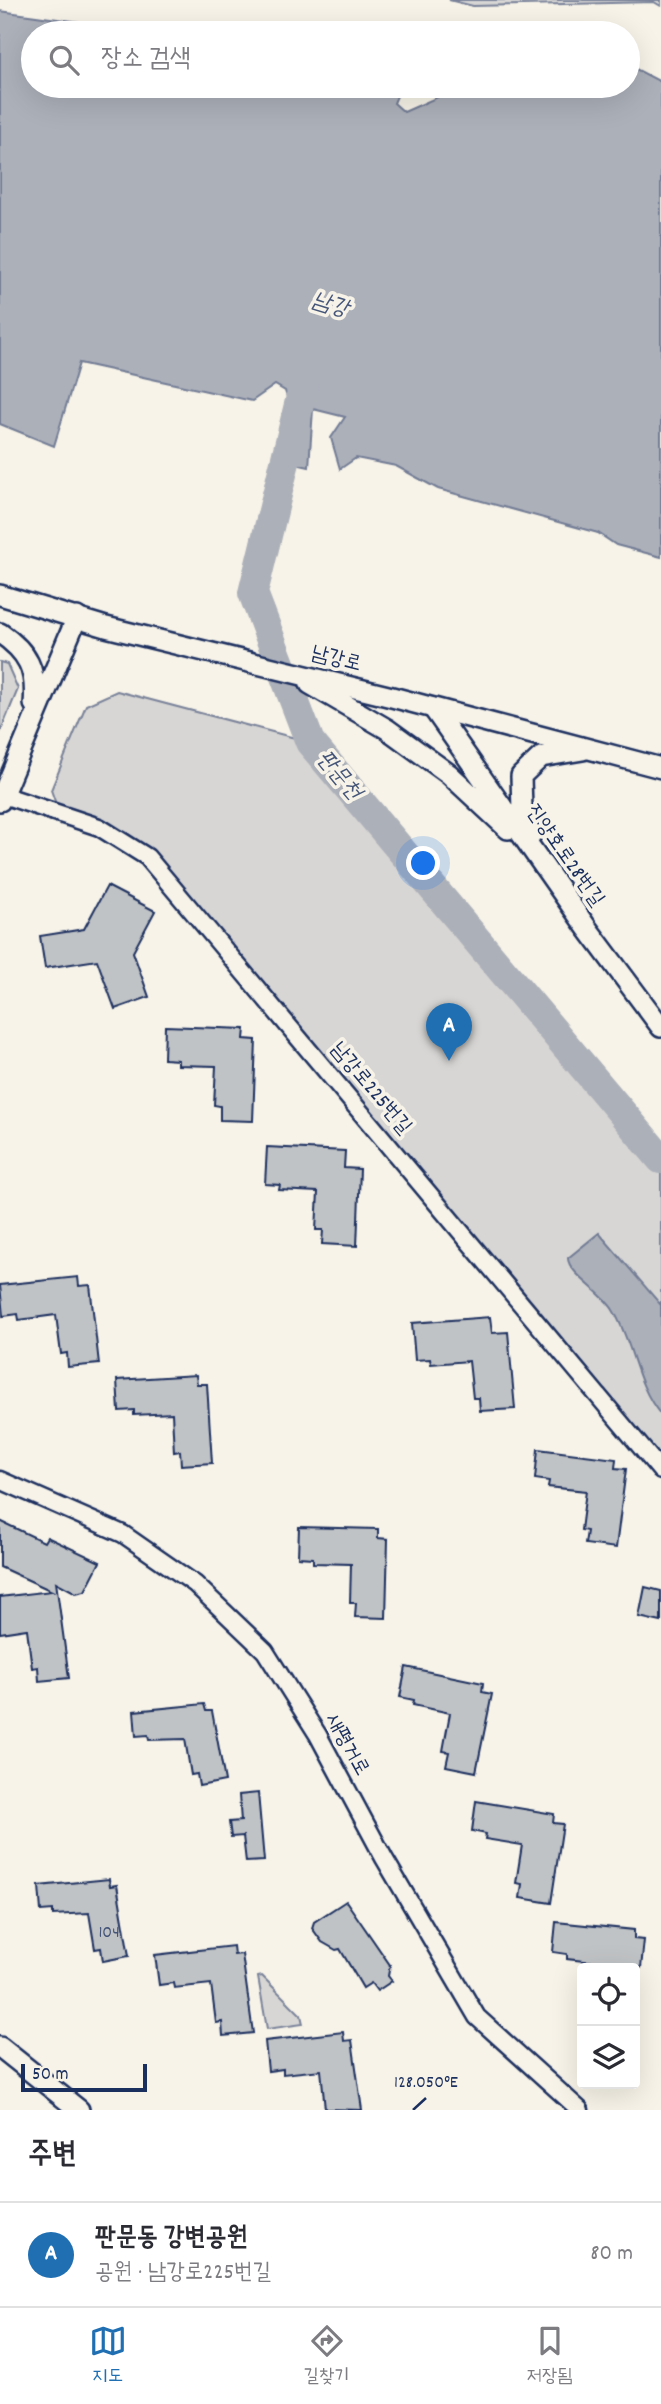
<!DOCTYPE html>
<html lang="ko">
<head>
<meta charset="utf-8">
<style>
  body { margin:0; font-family:Dekko,"Poor Story",sans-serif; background:#f2f2f3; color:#2b2b33 }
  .controls { position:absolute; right:21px; bottom:21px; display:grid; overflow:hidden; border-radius:7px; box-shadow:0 7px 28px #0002 }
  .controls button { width:63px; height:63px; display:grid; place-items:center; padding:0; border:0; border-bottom:2px solid #e1e1e2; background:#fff; color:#2b2b33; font:35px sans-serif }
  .scale { position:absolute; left:21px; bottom:18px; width:126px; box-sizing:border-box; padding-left:7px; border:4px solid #1b2f5e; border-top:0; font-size:19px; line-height:24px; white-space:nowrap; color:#1b2f5e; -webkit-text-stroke:5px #f7f3e8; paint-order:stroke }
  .you { position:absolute; left:424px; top:864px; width:24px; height:24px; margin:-18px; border:5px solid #fff; border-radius:50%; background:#1a73e8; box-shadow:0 0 0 10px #1a73e833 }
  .badge { display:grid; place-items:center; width:46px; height:46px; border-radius:50%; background:#1f6fb2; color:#fff; font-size:23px; font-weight:700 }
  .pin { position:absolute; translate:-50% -58px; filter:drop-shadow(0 2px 4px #0008) }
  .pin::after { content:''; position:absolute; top:37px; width:24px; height:21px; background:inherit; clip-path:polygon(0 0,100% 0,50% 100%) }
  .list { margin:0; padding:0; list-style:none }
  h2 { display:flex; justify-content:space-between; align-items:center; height:91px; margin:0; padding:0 28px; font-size:30px }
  h2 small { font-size:23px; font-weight:400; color:#7c7c81 }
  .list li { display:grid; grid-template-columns:46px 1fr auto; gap:21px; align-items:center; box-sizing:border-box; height:105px; padding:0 28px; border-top:2px solid #e1e1e2 }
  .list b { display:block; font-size:26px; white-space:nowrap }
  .list p { margin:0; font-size:23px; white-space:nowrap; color:#7c7c81 }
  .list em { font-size:23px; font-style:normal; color:#7c7c81 }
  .icon { flex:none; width:38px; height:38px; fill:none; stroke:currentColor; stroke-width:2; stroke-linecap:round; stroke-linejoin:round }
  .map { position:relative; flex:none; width:661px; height:2110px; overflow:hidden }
  .search { position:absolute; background:#fff; box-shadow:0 7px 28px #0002; left:21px; right:21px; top:21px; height:77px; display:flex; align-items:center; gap:18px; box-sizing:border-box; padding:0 24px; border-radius:38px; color:#7c7c81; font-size:26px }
  .sheet { height:196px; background:#fff }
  nav { display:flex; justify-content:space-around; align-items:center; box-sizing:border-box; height:98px; border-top:2px solid #e1e1e2; background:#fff; font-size:19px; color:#7c7c81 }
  nav a { display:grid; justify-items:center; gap:4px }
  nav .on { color:#1f6fb2 }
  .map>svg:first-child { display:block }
  .green { fill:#d7d6d4; stroke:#798299; stroke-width:2 }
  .water { fill:#acb0b9; stroke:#727c95; stroke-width:2 }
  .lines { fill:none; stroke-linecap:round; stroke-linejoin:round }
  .river { stroke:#acb0b9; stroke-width:30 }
  .building { fill:#c0c3c5; stroke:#1b2f5e; stroke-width:2 }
  .minor-casing { stroke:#1b2f5e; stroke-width:21 }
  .tertiary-casing { stroke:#1b2f5e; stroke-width:24 }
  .minor { stroke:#f7f3e8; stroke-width:16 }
  .tertiary { stroke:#f7f3e8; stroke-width:19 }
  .ticks { fill:none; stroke:#1b2f5e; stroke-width:2.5 }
  .labels { text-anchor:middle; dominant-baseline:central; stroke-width:7; stroke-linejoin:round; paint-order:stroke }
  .number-label { font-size:18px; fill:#445478 }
  .street-label { font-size:21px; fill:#1b2f5e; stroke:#f7f3e8 }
  .water-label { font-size:23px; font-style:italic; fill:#465679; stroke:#f7f3e8 }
  .ticks-label { font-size:18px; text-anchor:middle; fill:#1b2f5e; stroke:#f7f3e8; stroke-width:7; stroke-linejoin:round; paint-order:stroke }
</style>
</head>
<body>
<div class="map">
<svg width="661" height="2110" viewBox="0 0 661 2110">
  <rect width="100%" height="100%" fill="#f7f3e8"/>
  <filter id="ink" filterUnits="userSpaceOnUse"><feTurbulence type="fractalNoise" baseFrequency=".0143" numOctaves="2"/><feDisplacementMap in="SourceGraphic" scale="14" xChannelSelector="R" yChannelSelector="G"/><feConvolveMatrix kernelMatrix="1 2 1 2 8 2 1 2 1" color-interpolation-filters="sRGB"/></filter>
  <g filter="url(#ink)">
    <!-- green -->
    <g class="green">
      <path d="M449,0H661V6L654,2L473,6Z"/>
      <path d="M0,662L7,664L18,689L0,733Z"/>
      <path d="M117,691L310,742L661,1171V1460L147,849L126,832L56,804L51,790L86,705Z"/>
      <path d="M262,1976L301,2015L303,2024L267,2029L258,1977Z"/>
    </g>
    <!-- water -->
    <g class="water">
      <path d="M0,11L159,33H33V86H415L399,91L394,103L404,112L438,97L448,86H628V65L661,82V557L616,545L598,533L438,489L396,466L356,458L340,469L331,438L345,417L313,409L309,467L287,462L298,430L285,391L275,385L252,401L79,363L54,446L0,424Z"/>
      <path d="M599,1233L661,1305V1415C635,1384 634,1344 613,1310C604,1294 567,1272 568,1258Z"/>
    </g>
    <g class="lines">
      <!-- river -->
      <path class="river" d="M305,380L253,593L310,742L661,1159"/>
    </g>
    <!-- building -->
    <g class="building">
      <path d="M107,886L155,911L133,952L149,997L115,1009L97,960L45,968L40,936L84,929Z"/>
      <path d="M165,1026L245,1029L244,1039L256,1040L253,1121L220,1120V1106L214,1105L216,1066L178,1065V1060L164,1059Z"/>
      <path d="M267,1147L345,1151L344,1168L360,1169L357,1246L322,1244L323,1230H316L318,1192L279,1190L280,1185L265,1184Z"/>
      <path d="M78,1277L79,1286L90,1285L99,1364L68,1367L67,1353L61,1354L56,1315L19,1320L18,1314L3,1316L0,1285Z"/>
      <path d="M490,1317L492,1333L508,1332L515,1409L480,1411L479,1398H473L469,1361L431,1364L430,1359L415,1360L412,1323Z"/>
      <path d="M196,1375L197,1384H207L212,1463L181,1465L180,1451L174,1452L172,1413L134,1415V1410L119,1411L117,1380Z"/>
      <path d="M538,1449L616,1459L615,1468L626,1469L616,1548L585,1544L587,1531L581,1530L586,1491L548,1487L549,1481L535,1479Z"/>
      <path d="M0,1521L44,1542L47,1537L100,1562L85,1591L76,1593L56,1582L69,1678L39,1681L38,1667L32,1668L27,1629L0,1633V1597L52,1591L0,1567Z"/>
      <path d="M299,1527L378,1529V1538L388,1539L386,1618L355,1617L356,1603H350L351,1564L313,1563V1558L298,1557Z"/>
      <path d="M645,1587L661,1591V1622L639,1617Z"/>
      <path d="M406,1667L483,1683L482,1692L492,1694L476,1772L446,1766L449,1752L443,1751L450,1713L413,1705L414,1700L400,1697Z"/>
      <path d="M204,1704L206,1711H212L225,1781L199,1786L197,1774L191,1775L185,1739L149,1740L148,1735L136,1736L134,1711Z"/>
      <path d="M258,1793L264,1861L246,1862L243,1836L231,1837L229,1822L241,1821L239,1795Z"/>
      <path d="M476,1801L554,1814L553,1823L563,1824L551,1903L520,1898L522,1884L516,1883L522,1845L485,1839L486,1834L472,1831Z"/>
      <path d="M109,1879L110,1886L117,1885L129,1956L103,1961L101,1948L95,1949L89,1913L53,1915V1910L41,1911L39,1886Z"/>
      <path d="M346,1901L390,1965L388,1976L392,1981L377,1991L371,1983L363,1988L340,1949L336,1950L322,1942L312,1928L314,1922Z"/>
      <path d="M556,1922L634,1930V1939L644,1940L641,1968H610L611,1964L567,1959V1954L553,1952Z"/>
      <path d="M233,1946L234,1955L242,1954L253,2033L223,2036L222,2022L216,2023L211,1984L174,1988L173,1983L159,1985L155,1955Z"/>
      <path d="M343,2032L344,2041L352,2040L362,2110L325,2109L321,2070L283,2074V2069L268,2071L265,2041Z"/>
    </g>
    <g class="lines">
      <!-- minor casing -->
      <g class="minor-casing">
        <g id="minor">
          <path d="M3,795L99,827L147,857L661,1471"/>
          <path d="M0,1480L123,1534L195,1584L265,1651L318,1735L384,1858L477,2017L580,2110"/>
        </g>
      </g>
      <!-- tertiary casing -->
      <g class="tertiary-casing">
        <g id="tertiary">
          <path d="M0,595L106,627L392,697L661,768"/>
          <path d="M0,633C28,652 37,670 34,704"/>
          <path d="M310,684L387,729L449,774L508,829"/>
          <path d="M433,708L587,928L661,1027"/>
          <path d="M0,801L77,617"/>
          <path d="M531,835L522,810L521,776L541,757L583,750"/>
          <path d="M0,2047L79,2110"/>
        </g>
      </g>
      <!-- minor -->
      <use href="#minor" class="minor"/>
      <!-- tertiary -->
      <use href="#tertiary" class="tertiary"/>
    </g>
  </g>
  <!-- ticks -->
  <path class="ticks" d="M413,2110L426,2098"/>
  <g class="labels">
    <!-- number labels -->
    <g class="number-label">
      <text x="109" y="1933">104</text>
    </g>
    <!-- street labels -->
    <g class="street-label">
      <text transform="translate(336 660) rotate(14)">남강로</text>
      <text transform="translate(564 856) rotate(55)">진양호로28번길</text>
      <text transform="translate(370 1089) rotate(50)">남강로225번길</text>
      <text transform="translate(346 1745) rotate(61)">새평거로</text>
    </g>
    <!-- water labels -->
    <g class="water-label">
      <text transform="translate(330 306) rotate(17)">남강</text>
      <text transform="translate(338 776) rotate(50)">판문천</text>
    </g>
  </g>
  <g class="ticks-label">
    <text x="426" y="2087">128.050°E</text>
  </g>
</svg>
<div class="controls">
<button><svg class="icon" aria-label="locate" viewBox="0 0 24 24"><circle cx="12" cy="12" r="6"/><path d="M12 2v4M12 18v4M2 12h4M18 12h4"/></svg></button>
<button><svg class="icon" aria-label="layers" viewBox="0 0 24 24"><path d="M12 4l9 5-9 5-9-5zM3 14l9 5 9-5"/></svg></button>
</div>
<div class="scale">50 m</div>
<div class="you"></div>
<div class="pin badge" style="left:449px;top:1061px">A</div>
<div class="search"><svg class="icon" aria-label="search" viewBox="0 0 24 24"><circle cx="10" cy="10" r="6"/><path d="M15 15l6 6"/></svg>장소 검색</div>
</div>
<section class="sheet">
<h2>주변<small></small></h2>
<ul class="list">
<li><span class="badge">A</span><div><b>판문동 강변공원</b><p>공원 · 남강로225번길</p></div><em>80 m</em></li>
</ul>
</section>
<nav>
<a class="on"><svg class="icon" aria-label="map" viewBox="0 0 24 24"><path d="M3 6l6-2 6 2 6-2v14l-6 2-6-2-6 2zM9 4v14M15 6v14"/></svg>지도</a>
<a><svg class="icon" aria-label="directions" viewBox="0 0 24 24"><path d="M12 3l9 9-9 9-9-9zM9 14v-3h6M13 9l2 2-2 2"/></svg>길찾기</a>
<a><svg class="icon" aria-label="saved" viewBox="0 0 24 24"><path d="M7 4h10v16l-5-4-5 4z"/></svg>저장됨</a>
</nav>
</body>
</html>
